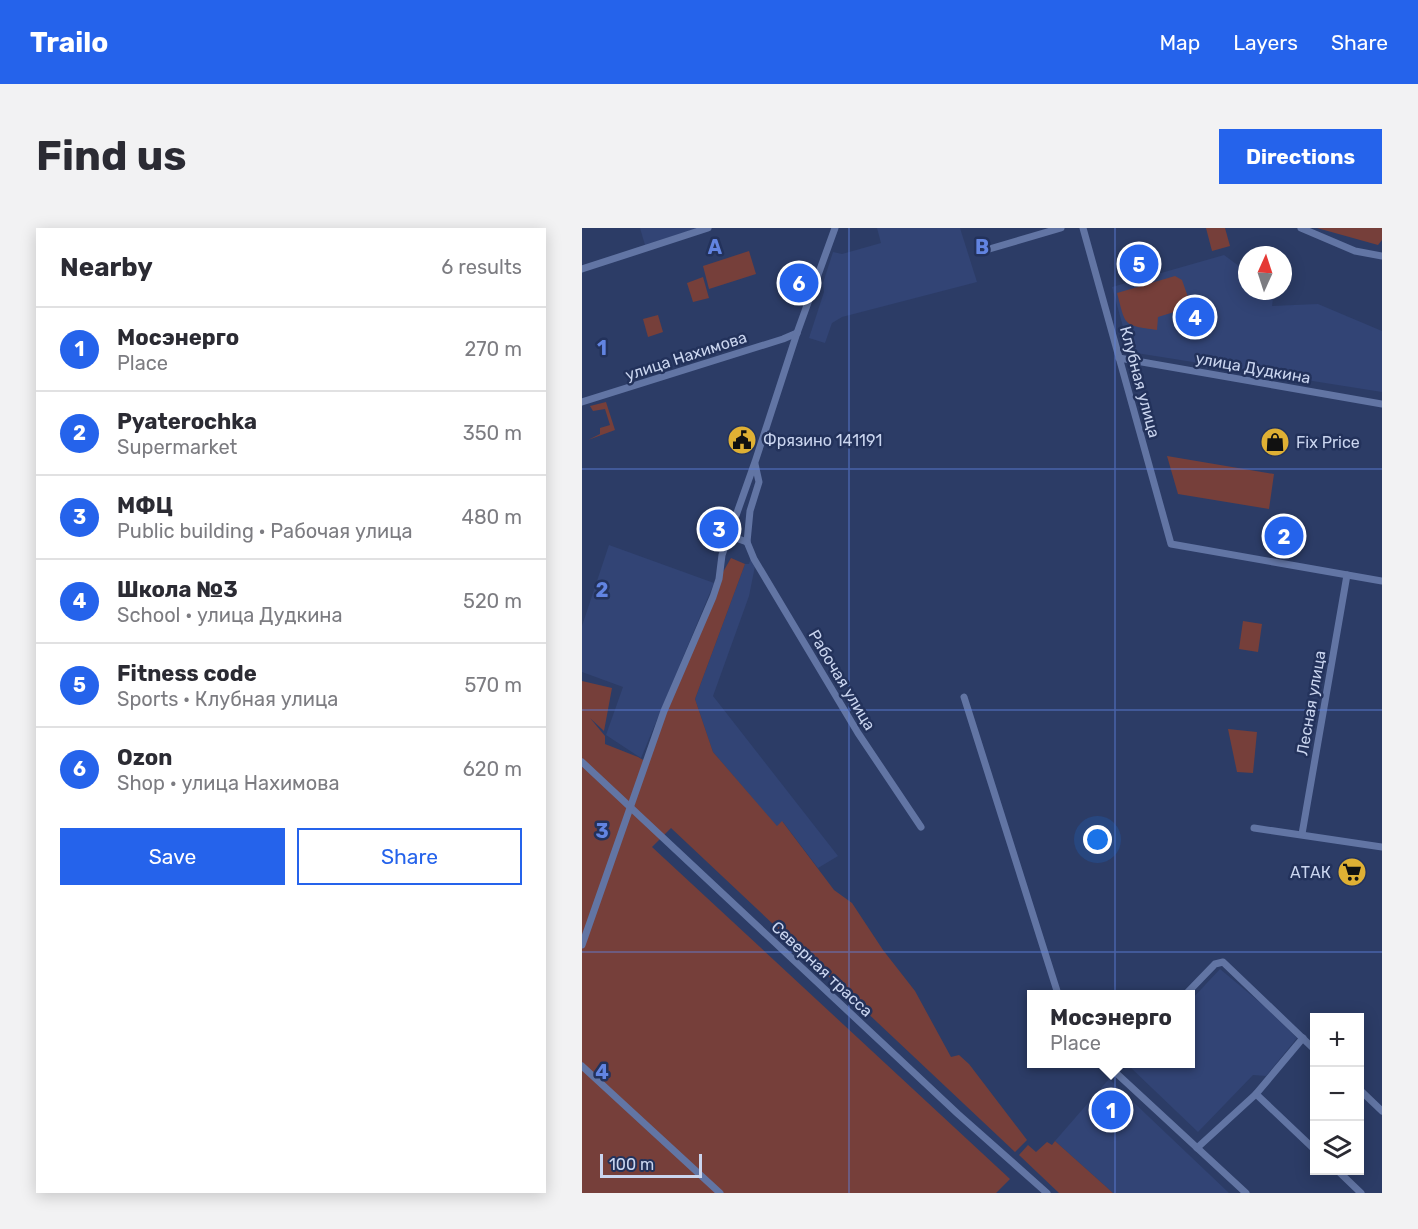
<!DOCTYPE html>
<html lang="en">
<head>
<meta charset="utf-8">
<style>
  body { margin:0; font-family:Rubik,sans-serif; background:#f2f2f3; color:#2b2b33 }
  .controls { position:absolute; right:18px; bottom:18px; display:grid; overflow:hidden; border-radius:0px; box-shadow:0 3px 15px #0003 }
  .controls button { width:54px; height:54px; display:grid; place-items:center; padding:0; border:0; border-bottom:2px solid #e1e1e2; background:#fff; color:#2b2b33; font:30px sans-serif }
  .compass { position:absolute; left:656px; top:18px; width:54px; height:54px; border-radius:50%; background:#fff; box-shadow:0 3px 15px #0003; rotate:3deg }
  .scale { position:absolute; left:18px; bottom:15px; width:102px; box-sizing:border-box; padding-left:6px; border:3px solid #cad5ef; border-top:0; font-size:16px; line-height:21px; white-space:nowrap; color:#cad5ef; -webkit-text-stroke:4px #23325b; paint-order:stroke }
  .you { position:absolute; left:516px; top:612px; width:21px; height:21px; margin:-15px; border:4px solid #fff; border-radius:50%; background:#1a73e8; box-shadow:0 0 0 9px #1a73e833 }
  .badge { display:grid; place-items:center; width:39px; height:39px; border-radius:50%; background:#2563eb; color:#fff; font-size:20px; font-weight:700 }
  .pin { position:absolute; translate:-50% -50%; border:3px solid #fff; box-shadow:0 2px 6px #0006 }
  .popup { position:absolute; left:445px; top:762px; width:168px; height:78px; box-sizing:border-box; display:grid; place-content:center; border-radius:0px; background:#fff; filter:drop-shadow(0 2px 4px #0005); font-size:20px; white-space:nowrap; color:#7c7c81 }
  .popup b { font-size:22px; color:#2b2b33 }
  .popup::after { content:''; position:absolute; left:50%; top:100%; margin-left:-12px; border:12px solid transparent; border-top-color:#fff }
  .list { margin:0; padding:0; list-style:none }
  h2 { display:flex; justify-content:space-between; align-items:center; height:78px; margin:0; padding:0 24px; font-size:26px }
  h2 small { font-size:20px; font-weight:400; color:#7c7c81 }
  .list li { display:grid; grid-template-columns:39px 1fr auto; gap:18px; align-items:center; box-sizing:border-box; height:84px; padding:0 24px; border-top:2px solid #e1e1e2 }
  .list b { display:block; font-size:22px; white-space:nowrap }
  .list p { margin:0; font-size:20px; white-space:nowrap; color:#7c7c81 }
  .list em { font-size:20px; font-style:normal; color:#7c7c81 }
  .actions { display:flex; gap:12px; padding:18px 24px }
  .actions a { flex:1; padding:14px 0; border:2px solid #2563eb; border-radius:0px; text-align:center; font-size:21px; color:#2563eb }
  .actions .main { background:#2563eb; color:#fff }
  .icon { flex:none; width:33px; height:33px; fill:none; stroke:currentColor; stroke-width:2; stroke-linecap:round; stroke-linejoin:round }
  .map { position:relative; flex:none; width:800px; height:965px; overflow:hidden; border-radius:0px }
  header { display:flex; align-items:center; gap:36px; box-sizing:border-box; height:84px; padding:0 30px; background:#2563eb; color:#fff }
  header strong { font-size:28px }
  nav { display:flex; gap:33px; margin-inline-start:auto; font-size:21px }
  .intro { display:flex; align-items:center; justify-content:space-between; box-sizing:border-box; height:144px; padding:0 36px }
  h1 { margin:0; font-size:42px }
  .button { padding:15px 27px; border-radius:0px; background:#2563eb; color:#fff; font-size:21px; font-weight:700 }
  main { display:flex; gap:36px; padding:0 36px }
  aside { flex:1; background:#fff; border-radius:0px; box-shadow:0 3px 15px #0003 }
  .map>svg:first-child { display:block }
  .built { fill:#324475 }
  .green { fill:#763f3a }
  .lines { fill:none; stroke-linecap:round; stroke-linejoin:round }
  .minor { stroke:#6275a4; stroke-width:7 }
  .grid { fill:none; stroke:#6284e1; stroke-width:1.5; stroke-opacity:0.55 }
  .labels { text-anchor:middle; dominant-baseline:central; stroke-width:5; stroke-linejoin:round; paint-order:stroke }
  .street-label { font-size:16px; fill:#cad5ef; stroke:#23325b }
  .poi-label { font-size:16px; fill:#cad5ef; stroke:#23325b; text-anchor:start }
  .grid-label { font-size:20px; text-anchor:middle; font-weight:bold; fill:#6284e1; stroke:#23325b; stroke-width:5; stroke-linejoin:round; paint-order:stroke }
</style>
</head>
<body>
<header>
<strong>Trailo</strong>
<nav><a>Map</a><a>Layers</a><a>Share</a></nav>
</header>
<div class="intro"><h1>Find us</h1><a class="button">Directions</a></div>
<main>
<aside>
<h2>Nearby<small>6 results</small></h2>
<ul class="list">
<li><span class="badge">1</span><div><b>Мосэнерго</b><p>Place</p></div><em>270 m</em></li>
<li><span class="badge">2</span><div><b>Pyaterochka</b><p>Supermarket</p></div><em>350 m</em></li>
<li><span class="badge">3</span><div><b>МФЦ</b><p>Public building · Рабочая улица</p></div><em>480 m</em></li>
<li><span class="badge">4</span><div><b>Школа №3</b><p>School · улица Дудкина</p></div><em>520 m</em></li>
<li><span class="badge">5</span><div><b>Fitness code</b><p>Sports · Клубная улица</p></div><em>570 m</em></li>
<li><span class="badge">6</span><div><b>Ozon</b><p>Shop · улица Нахимова</p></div><em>620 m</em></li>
</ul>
<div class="actions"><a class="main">Save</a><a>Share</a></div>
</aside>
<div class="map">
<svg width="800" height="965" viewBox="0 0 800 965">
  <rect width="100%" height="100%" fill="#2c3c66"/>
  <!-- built -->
  <g class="built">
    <path d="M58,0H116L63,17Z"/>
    <path d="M295,0H378L395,54L260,89L250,95L243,115L227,110L242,64L241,55L251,24L260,26L299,15Z"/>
    <path d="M642,27L665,44V63H692L690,78L736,76L800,103V164L548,124L530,59Z"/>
    <path d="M27,317L132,355L59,530L24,507L41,459L0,444V398Z"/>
    <path d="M169,330L173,338L167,368L131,468L256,628L236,640L201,594L195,599L131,524L113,471L163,336H167Z"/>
    <path d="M638,741L681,777L715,810L684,848L671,847L616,904L547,838L549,836H608L609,772Z"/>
    <path d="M527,851L647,965H531L473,913Z"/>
  </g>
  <!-- green -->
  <g class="green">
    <path d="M624,0H643L648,18L630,23Z"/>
    <path d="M735,0H800V12L796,17Z"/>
    <path d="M167,23L174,46L127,61L121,38Z"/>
    <path d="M593,48L600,52L606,69L605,80L576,89L575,102C540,97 544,98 535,65Z"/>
    <path d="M121,49L127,70L111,74L105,55Z"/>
    <path d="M76,87L81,104L66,109L61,91Z"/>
    <path d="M24,174L33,202L6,212L18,206V200L28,197L23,181L11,183L8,178Z"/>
    <path d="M585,228L692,246L687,281L596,266Z"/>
    <path d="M149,330L163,336L113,471L131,524L195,598L200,593L252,662L270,675L301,722L333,763L369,829L377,827L387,836L445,912L433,924L89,600L70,619L428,951L414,965H0V453L30,460L22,503L8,490L23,508V516L56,529L63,533L137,351Z"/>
    <path d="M661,393L680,396L676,424L657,421Z"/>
    <path d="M646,501L675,504L671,545L655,544Z"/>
    <path d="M473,913L531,965H477L437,927L446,917L454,924L465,914L470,917Z"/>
  </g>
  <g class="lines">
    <!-- minor -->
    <g class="minor">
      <path d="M501,0L589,316L800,353"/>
      <path d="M719,0L773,23L800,28"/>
      <path d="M397,24L479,0"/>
      <path d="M0,41L126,0"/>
      <path d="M537,130L800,176"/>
      <path d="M0,174L201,111L215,105"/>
      <path d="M173,236L177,254L168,283L165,314L172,331L276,505L339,599"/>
      <path d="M148,308L165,314"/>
      <path d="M382,469L476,766"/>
      <path d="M0,534L376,886L465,965"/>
      <path d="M672,600L800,619"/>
      <path d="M720,606L765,347"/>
      <path d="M0,717L82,483L131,369L137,351L140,327L173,234L215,105L253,0"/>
      <path d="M604,766L633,736L641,734L732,821"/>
      <path d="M537,836L532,843L664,965"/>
      <path d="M0,838L138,965"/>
      <path d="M778,862L800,883"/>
      <path d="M674,866L732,921"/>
      <path d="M615,920L674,866L721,810"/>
      <path d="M755,942L779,965"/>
    </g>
  </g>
  <!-- grid -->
  <path class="grid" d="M267,0V965M533,0V965M0,241H800M0,482H800M0,724H800"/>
  <!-- icons -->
  <defs>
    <g id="civic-disc" transform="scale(1.5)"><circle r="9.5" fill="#dfb034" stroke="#23325b"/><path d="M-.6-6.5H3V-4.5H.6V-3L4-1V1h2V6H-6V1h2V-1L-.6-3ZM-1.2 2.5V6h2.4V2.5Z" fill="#111"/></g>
    <g id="shop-disc" transform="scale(1.5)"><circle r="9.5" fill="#dfb034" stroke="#23325b"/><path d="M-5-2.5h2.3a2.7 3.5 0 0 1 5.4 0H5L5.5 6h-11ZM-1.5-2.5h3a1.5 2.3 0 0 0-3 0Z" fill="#111"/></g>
    <g id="supermarket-disc" transform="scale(1.5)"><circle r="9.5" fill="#dfb034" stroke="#23325b"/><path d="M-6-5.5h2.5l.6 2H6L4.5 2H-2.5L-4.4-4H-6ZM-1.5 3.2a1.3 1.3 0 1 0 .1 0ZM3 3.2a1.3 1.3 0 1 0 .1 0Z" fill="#111"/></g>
  </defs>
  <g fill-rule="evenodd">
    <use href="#civic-disc" x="160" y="212"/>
    <use href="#shop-disc" x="693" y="214"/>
    <use href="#supermarket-disc" x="770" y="644"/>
  </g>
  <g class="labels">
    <!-- street labels -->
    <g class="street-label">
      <text transform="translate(104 128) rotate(-18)">улица Нахимова</text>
      <text transform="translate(671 140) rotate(10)">улица Дудкина</text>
      <text transform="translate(558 154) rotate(75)">Клубная улица</text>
      <text transform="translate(260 452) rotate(59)">Рабочая улица</text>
      <text transform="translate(729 475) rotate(-80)">Лесная улица</text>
      <text transform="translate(240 741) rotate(43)">Северная трасса</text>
    </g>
    <!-- poi labels -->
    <g class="poi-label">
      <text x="181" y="212">Фрязино 141191</text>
      <text x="714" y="214">Fix Price</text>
      <text x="749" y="644" text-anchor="end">АТАК</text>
    </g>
  </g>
  <g class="grid-label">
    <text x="133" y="26">A</text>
    <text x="400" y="26">B</text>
    <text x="20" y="127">1</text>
    <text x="20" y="369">2</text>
    <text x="20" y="610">3</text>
    <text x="20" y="851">4</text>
  </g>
</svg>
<div class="controls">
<button>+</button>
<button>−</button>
<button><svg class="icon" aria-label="layers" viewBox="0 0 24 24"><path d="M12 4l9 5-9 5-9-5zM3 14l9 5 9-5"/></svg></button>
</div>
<svg class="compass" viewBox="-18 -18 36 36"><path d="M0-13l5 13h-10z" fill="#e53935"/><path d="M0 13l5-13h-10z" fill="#7c7c81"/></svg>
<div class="scale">100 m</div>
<div class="you"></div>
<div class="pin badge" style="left:529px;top:882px">1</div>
<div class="popup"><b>Мосэнерго</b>Place</div>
<div class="pin badge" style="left:702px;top:308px">2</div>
<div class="pin badge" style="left:137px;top:301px">3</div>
<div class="pin badge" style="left:613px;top:89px">4</div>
<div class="pin badge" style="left:557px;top:36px">5</div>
<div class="pin badge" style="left:217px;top:55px">6</div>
</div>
</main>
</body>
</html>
